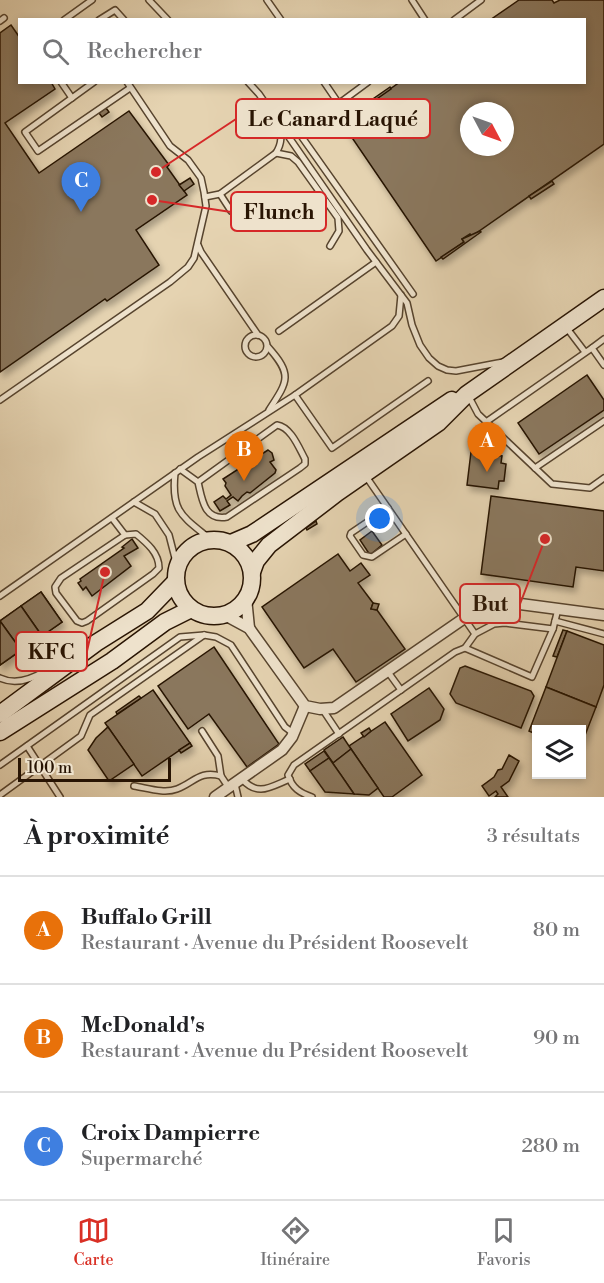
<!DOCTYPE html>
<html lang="fr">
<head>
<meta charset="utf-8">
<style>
  body { margin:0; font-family:"Libre Bodoni",serif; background:#f6f6f6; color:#202124 }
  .controls { position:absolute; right:18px; bottom:18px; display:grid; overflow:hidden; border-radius:0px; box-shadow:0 3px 9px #0003 }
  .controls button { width:54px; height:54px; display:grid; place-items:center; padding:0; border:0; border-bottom:2px solid #e0e0e0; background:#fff; color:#202124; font:30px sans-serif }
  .compass { position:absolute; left:460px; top:102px; width:54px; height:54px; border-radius:50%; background:#fff; box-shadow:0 3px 9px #0003; rotate:131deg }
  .scale { position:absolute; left:18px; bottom:15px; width:153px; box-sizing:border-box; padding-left:6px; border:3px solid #281403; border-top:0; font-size:16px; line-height:21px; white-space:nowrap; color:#281403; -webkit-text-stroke:4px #eee2cc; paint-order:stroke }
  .you { position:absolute; left:380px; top:519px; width:21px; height:21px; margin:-15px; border:4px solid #fff; border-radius:50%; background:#1a73e8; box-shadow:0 0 0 9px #1a73e833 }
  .badge { display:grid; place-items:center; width:39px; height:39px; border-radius:50%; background:#d93025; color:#fff; font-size:20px; font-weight:700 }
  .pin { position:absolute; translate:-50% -50px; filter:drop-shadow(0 2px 3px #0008) }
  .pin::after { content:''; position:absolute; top:32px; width:21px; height:18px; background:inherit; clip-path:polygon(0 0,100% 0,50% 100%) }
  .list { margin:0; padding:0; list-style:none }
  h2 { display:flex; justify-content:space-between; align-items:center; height:78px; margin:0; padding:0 24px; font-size:26px }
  h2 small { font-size:20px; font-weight:400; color:#757577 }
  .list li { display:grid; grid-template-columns:39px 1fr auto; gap:18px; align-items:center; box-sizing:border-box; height:108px; padding:0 24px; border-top:2px solid #e0e0e0 }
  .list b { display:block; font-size:22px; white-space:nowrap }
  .list p { margin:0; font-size:20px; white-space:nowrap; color:#757577 }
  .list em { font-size:20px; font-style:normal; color:#757577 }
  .icon { flex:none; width:33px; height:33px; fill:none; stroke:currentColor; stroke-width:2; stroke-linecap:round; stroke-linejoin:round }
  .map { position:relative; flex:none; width:604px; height:797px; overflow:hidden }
  .search { position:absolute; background:#fff; box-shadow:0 3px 9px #0003; left:18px; right:18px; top:18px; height:66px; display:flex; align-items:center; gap:15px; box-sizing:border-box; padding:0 21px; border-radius:0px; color:#757577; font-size:22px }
  .sheet { height:402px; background:#fff }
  nav { display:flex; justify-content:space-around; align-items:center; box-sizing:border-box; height:84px; border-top:2px solid #e0e0e0; background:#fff; font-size:16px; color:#757577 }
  nav a { display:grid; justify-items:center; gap:3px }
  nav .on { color:#d93025 }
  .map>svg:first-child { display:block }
  .building { fill:#8a775d; stroke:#281403; stroke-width:1.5; fill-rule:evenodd; filter:url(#shadow) }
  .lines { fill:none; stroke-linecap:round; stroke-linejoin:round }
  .lane-casing { stroke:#57442e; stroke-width:8 }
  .street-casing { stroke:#57442e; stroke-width:13 }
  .secondary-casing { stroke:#281403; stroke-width:19 }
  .lane { stroke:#eee2cc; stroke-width:5 }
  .street { stroke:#eee2cc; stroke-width:10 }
  .secondary { stroke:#eee2cc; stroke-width:16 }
  .leader { fill:none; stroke:#d62828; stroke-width:2 }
  .callout-dot { fill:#d62828; stroke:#eee2cc; stroke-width:2 }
  .callout { fill:#eee2cc; stroke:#d62828; stroke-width:2 }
  .callout-label { font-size:21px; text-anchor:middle; font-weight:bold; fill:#281403 }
</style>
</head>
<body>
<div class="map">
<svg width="604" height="797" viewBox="0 0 604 797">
  <defs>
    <filter id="shadow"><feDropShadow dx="3" dy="5" stdDeviation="3" flood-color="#0004"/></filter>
  </defs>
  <rect width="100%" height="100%" fill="#e5d3b1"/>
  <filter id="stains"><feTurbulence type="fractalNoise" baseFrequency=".00333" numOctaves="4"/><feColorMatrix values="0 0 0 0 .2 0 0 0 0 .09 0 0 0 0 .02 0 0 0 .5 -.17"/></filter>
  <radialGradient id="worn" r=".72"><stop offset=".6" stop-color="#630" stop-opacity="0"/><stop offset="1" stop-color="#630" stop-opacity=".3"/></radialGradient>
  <!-- building -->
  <g class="building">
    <path d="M519,0H552L554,3L560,0H604V144L472,236L470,234L462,239L464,242L436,261L342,123L400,82H584V20H490ZM469,111H505V147H469Z"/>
    <path d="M11,25L20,38V82H51L55,89L5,123L39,173L129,111L169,165L167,167L187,195L136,230L159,265L107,301L105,299L0,372V33Z"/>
    <path d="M390,87L391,89L358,112L357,110Z"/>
    <path d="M106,108L109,112L102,117L99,113Z"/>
    <path d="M190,178L194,184L184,191L179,185Z"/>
    <path d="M552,181L554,184L531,199L529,196Z"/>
    <path d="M480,231L481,232L443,259L441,257L464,242L462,239Z"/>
    <path d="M587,375L604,400V410L539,454L518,423Z"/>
    <path d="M268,450L272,453L274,460L270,462L276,470L275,473L250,493L247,492L242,496L238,501L233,497L227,501L230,505L220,511L214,502L223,496L226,499L231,495L225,486L226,483L223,479Z"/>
    <path d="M471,452L502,456L501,463L506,464L504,481H499L498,489L467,485Z"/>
    <path d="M491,496L604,511V571L576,567L573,587L481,574Z"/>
    <path d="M316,521L317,524L307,530L306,528Z"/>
    <path d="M372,531L382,545L370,555L360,540Z"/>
    <path d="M132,539L138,548L124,556L131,566L92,596L86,587L83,590L78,583L81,581L80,579L124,548L122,547Z"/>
    <path d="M338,554L350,571L361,563L370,575L358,583L373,603L371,609L377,610L405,649L356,682L333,649L304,668L262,607Z"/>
    <path d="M41,592L62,622L0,665V621Z"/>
    <path d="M41,592L62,622L42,636L21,606Z"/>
    <path d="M373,603L379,604L377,610L371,609Z"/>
    <path d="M21,606L42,636L21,650L0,621Z"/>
    <path d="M0,621L21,650L0,665Z"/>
    <path d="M563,630L567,631L557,657L553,656Z"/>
    <path d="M567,631L604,645V685L596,707L546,687Z"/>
    <path d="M214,647L279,744L247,767L209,714L188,729L158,686Z"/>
    <path d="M465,666L531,691L534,696L521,728L456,703L450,694L460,668Z"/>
    <path d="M546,687L596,707L582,743V730H536V734L529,731Z"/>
    <path d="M429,688L444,709L440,720L408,741L391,714Z"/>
    <path d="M153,690L190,743L142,776L105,723Z"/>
    <path d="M139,696L141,698L117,714L116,712Z"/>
    <path d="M385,722L422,775L392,797H384L349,746Z"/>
    <path d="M108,727L134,764L109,781L88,750L96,738Z"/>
    <path d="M369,728L371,731L364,737L361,733Z"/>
    <path d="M343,737L351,749L333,763L324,750Z"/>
    <path d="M190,743L192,746L181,753L179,750Z"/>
    <path d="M351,749L378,788L369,795L354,794L329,758L333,763Z"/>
    <path d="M324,751L329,758L310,771L305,764Z"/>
    <path d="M509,755L519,761L509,781L501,787L508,797H495L498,794L496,791L489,796L482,786L494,777L498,770L502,769Z"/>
    <path d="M329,758L341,775L354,794L325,792L310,771Z"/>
  </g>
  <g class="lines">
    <!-- lane casing -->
    <g class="lane-casing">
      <g id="lane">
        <path d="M149,0L168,20"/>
        <path d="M267,0L281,20"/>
        <path d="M412,0L425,20"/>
        <path d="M64,20L92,0"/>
        <path d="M99,20L115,10L124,20"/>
        <path d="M454,20L481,0"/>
        <path d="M0,21L4,18"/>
        <path d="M61,82L72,98"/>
        <path d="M94,82L25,132L38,151L130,88"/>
        <path d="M248,82L259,94L367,250L407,303L412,325L420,345L429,358L438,366L447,370L456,371L503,362"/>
        <path d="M324,82L339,104"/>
        <path d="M368,82L299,133L413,294"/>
        <path d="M276,153L291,156L298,162L338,218L339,231L330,246"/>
        <path d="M220,194L231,211"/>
        <path d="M205,197L220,194L276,153C282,143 282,136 278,125"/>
        <path d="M198,245L201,252L258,335"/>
        <path d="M566,327L585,352"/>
        <path d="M279,331L376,262"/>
        <circle cx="256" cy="346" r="11"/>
        <path d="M604,339L592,348L604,365"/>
        <path d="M268,347C293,375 288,381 269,410"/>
        <path d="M295,395L332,448L428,381"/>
        <path d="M468,395L478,414L552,484L590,488L604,478"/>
        <path d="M0,400L170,282L188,267L194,258L206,206L204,192L201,178L188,160L170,146L127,82"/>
        <path d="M486,422L592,348"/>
        <path d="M535,468L604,421"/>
        <path d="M180,469L198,482C202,499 204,521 227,517L300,468L305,464V459C299,448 291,427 277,425L198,482"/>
        <path d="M175,473C171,512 182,516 210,539"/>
        <path d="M365,475L475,634L494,624L505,623L553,629L558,609"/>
        <path d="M134,502L155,514L169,535L177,566"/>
        <path d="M388,508L351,533L350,536L363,555L372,557L406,534"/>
        <path d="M112,518L125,535"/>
        <path d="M136,534C147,543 159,553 159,568L153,574L87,621L82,623L77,621L56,593L55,587L61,578L125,535Z"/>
        <path d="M0,596L198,457L295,395L392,326L399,316L401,295"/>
        <path d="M555,621L604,634"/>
        <path d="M475,634L465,648L532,677L553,629"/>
        <path d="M388,672L401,690"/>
        <path d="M0,678C15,685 32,679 45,671"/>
        <path d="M323,710L339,734"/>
        <path d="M202,731L218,756L221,776L229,788"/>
        <path d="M27,746L60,797"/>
        <path d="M0,765L180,637L204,635L216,637L231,645L285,727L293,733"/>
        <path d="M242,779C258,797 270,787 290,779"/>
        <path d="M235,784L238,797"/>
        <path d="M134,786C147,788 164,794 177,789C194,783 199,770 221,776"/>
        <path d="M0,795L81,736L90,715L204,635"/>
        <path d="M312,797C300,793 292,788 288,775L294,765L455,652L465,648"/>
      </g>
    </g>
    <!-- street casing -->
    <g class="street-casing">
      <g id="street">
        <path d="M246,598L249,628"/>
        <path d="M225,615L249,628L305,706L320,709L334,708L479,608L489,604L505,602L604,615"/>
        <path d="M215,797L282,750L292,737L305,706"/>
      </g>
    </g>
    <!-- secondary casing -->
    <g class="secondary-casing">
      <g id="secondary">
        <circle cx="214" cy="578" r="38"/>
        <path d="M231,543L252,534L452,400"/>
        <path d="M252,572L256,561L269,545L337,493L438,423L467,394L604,298"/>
        <path d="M0,714L96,643L147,611L175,582"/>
        <path d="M0,732L112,661L165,622L191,609"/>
      </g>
    </g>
    <!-- lane -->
    <use href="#lane" class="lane"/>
    <!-- street -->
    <use href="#street" class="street"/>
    <!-- secondary -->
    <use href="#secondary" class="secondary"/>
  </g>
  <!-- callouts -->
  <path class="leader" d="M156 172L236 119M152 200L231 212M545 539L520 604M105 572L87 651"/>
  <g class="callout-dot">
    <circle cx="156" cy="172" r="6"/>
    <circle cx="152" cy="200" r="6"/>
    <circle cx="545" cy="539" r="6"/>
    <circle cx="105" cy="572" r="6"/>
  </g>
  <g class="callout">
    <rect x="236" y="99" width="194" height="39" rx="6"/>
    <rect x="231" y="192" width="95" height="39" rx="6"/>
    <rect x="460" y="584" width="60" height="39" rx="6"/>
    <rect x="16" y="632" width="71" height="39" rx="6"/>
  </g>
  <g class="callout-label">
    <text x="333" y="126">Le Canard Laqué</text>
    <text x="279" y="219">Flunch</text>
    <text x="490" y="611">But</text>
    <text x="51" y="659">KFC</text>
  </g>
  <rect width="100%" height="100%" filter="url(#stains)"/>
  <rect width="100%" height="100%" fill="url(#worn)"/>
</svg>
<div class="controls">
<button><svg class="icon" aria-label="layers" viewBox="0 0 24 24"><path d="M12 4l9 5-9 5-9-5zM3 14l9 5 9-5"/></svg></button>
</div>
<svg class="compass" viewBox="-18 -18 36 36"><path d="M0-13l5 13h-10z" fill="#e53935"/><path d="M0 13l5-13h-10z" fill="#757577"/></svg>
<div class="scale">100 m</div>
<div class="you"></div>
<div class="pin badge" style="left:487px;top:472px;background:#e8710a">A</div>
<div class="pin badge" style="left:244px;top:481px;background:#e8710a">B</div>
<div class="pin badge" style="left:81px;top:212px;background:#3f7fe0">C</div>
<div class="search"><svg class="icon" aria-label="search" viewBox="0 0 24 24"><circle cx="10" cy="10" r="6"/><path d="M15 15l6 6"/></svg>Rechercher</div>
</div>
<section class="sheet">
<h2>À proximité<small>3 résultats</small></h2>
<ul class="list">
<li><span class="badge" style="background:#e8710a">A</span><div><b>Buffalo Grill</b><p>Restaurant · Avenue du Président Roosevelt</p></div><em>80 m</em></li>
<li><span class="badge" style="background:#e8710a">B</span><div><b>McDonald's</b><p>Restaurant · Avenue du Président Roosevelt</p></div><em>90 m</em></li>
<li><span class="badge" style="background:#3f7fe0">C</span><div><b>Croix Dampierre</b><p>Supermarché</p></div><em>280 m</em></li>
</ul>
</section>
<nav>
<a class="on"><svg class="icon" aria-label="map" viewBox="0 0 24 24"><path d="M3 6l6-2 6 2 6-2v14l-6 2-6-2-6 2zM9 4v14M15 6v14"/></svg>Carte</a>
<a><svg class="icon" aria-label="directions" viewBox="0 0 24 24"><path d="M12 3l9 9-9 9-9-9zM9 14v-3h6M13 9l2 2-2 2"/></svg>Itinéraire</a>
<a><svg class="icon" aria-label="saved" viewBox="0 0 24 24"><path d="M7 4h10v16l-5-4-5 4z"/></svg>Favoris</a>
</nav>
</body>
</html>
